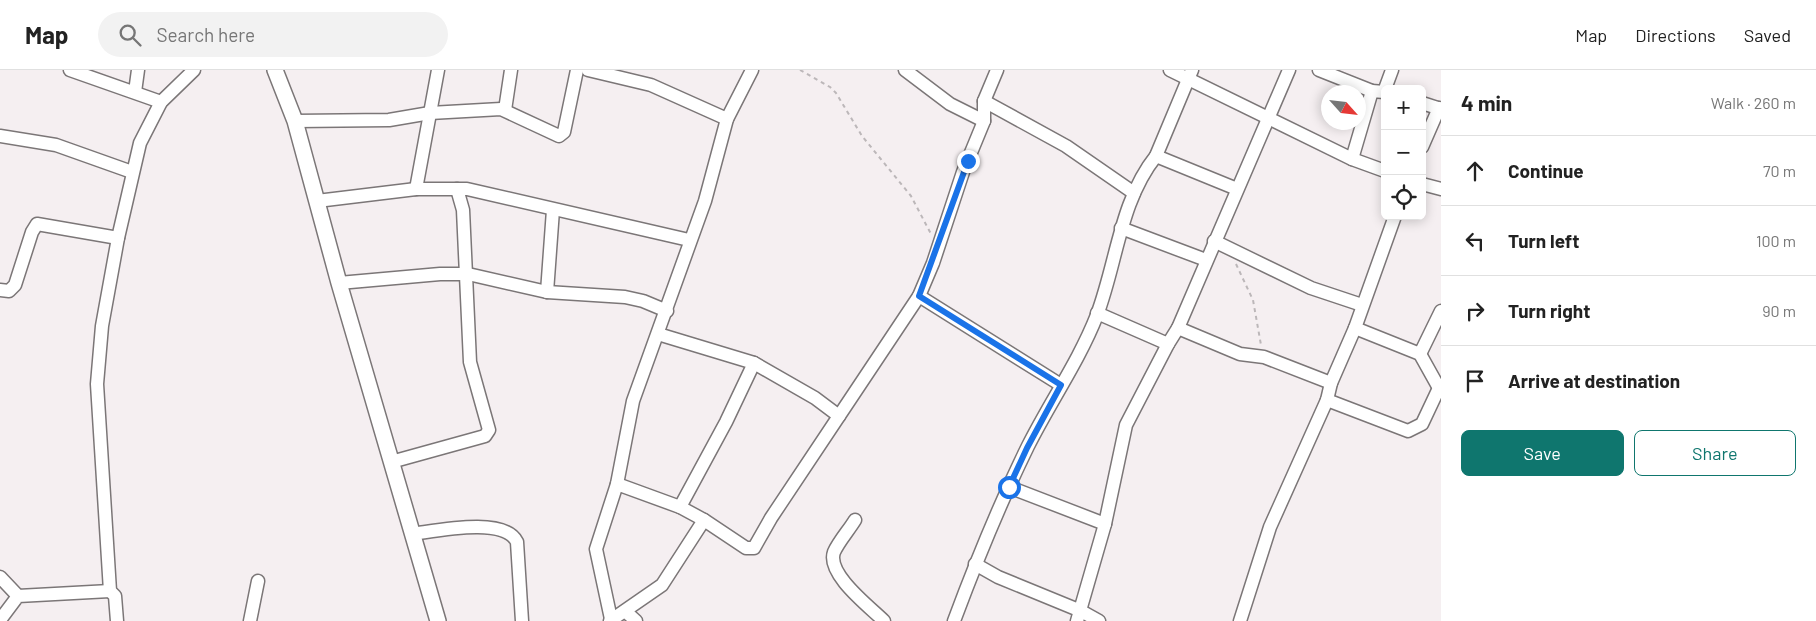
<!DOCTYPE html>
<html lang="en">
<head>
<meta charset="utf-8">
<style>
  body { margin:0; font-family:Barlow,sans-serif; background:#f2f2f2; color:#222 }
  .controls { position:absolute; right:15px; top:15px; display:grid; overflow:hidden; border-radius:8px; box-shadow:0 2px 12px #0003 }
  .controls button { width:45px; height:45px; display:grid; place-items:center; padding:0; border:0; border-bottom:1px solid #e0e0e0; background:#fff; color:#222; font:25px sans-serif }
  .compass { position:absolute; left:1321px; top:15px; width:45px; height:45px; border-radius:50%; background:#fff; box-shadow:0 2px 12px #0003; rotate:117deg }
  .stop { position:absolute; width:15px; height:15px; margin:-11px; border:4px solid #1a73e8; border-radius:50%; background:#fff }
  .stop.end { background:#1a73e8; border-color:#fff; box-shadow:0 1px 5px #0008 }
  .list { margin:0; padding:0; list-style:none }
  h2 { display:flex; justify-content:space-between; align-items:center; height:65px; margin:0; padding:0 20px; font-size:21px }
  h2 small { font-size:16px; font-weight:400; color:#767676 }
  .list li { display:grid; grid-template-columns:32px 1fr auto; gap:15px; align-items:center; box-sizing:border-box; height:70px; padding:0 20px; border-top:1px solid #e0e0e0 }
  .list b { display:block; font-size:19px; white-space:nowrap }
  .list em { font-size:16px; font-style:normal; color:#767676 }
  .actions { display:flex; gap:10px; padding:15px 20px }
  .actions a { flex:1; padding:11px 0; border:1px solid #0f766e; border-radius:8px; text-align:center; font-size:18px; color:#0f766e }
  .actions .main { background:#0f766e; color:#fff }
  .icon { flex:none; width:28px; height:28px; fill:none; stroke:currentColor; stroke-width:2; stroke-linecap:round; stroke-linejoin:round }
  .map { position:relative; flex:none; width:1441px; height:551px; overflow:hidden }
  header { display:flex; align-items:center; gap:30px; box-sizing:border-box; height:70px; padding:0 25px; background:#fff; border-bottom:1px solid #e0e0e0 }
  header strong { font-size:24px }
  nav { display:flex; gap:28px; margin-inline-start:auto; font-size:18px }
  .search { width:350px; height:45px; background:#f2f2f2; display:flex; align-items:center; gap:12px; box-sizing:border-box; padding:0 18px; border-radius:28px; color:#767676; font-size:19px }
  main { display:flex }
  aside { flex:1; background:#fff }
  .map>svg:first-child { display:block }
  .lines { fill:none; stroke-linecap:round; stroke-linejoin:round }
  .minor-casing { stroke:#7b7677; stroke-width:15 }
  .tertiary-casing { stroke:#7b7677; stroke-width:18 }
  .path { stroke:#bcb7b9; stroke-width:2; stroke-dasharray:4 4; stroke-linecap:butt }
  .minor { stroke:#fff; stroke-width:12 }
  .tertiary { stroke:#fff; stroke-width:15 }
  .route { stroke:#1a73e8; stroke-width:6 }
</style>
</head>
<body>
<header>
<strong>Map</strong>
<div class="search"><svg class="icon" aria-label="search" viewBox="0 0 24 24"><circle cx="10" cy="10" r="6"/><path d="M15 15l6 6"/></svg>Search here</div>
<nav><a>Map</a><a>Directions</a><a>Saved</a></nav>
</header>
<main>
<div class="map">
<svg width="1441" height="551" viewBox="0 0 1441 551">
  <rect width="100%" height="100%" fill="#f5eff1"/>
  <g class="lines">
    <!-- minor casing -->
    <g class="minor-casing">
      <g id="minor">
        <path d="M70,0L161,32"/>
        <path d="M588,0L651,15L727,49"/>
        <path d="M905,0L950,34L984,51"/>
        <path d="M1170,0L1352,89L1385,101"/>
        <path d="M1319,0L1372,21L1384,22"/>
        <path d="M1385,19L1392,0"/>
        <path d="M135,22L138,0"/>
        <path d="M984,31L1066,76L1134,123"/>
        <path d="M1422,33L1441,39"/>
        <path d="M505,40L511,0"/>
        <path d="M295,51L389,50L430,43L501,39L559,66L564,62L577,0"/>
        <path d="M0,66L56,75L132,102"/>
        <path d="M1422,77L1439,38"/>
        <path d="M1156,86L1237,119"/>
        <path d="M1352,89L1372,21"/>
        <path d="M1422,114L1441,119"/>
        <path d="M416,119L438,0"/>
        <path d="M317,131L416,119H467L689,170"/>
        <path d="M1121,158L1206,190"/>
        <path d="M1214,171L1311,218L1362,235"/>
        <path d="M339,213L440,204H468L547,222L625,227L643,231L667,241"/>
        <path d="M0,220L9,221L15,215L32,162L37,154L118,168"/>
        <path d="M547,222L553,140"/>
        <path d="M919,226L1061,315"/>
        <path d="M1097,243L1168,274"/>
        <path d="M1178,258L1240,284L1264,287L1331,313"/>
        <path d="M1355,258L1395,146"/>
        <path d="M658,264L754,293L815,328L839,346L919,226L933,193L963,102L984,51V31L997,0"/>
        <path d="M1420,284L1441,241"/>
        <path d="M1327,330L1408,361L1422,354L1439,318L1441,319"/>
        <path d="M391,392L485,366L489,360L470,292L463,140L457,119"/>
        <path d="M1009,417L1105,454"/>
        <path d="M680,437L726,352L754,293"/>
        <path d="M704,450L746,478H754L771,448L839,346"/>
        <path d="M855,450C849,460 839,471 834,482C826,504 870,537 884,551"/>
        <path d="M412,464C436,461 505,446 517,472L522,551"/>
        <path d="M975,494L998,507L1081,541L1099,551"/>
        <path d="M0,507L18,526"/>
        <path d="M625,541L636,551"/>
        <path d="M611,549L596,479L617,414L633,331L705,131L727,49L752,0"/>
        <path d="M0,550L18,526L110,521"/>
        <path d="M117,551L115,526L110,521L97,314L102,256L118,168L140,73L161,32L194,0"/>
        <path d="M250,551L258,511"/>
        <path d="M610,551L662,515L704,450L680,437L617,414"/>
        <path d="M954,551C976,492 1000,433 1028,376C1050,332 1079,291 1097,245C1117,192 1120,131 1156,86L1192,0"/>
        <path d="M1077,551L1105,454L1126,355L1168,274L1178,258L1289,0"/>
        <path d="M1240,551L1270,457L1327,330L1331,313L1355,258L1420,284L1439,318"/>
      </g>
    </g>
    <!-- tertiary casing -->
    <g class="tertiary-casing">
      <path id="tertiary" d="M275,0L295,51L339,213L438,551"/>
    </g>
    <!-- path -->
    <g class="path">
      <path d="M800,0L830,17L836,23L862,66L911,126L931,164"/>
      <path d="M1236,194L1253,230L1261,275"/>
    </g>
    <!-- minor -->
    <use href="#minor" class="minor"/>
    <!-- tertiary -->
    <use href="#tertiary" class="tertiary"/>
  </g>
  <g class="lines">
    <!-- route -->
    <path class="route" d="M968,91L919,226L1061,315L1027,378L1009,417"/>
  </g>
</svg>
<div class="controls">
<button>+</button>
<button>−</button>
<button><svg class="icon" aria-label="locate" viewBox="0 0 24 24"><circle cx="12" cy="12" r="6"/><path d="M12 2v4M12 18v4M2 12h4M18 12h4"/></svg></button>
</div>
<svg class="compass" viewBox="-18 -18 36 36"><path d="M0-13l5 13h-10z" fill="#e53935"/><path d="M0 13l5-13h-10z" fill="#767676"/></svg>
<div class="stop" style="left:1009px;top:417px"></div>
<div class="stop end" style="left:968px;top:91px"></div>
</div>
<aside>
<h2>4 min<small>Walk · 260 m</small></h2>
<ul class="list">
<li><svg class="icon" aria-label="ahead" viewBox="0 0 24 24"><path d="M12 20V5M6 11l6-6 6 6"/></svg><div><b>Continue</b></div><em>70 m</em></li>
<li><svg class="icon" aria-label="left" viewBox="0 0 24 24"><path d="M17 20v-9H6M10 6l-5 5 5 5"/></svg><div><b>Turn left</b></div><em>100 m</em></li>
<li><svg class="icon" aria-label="right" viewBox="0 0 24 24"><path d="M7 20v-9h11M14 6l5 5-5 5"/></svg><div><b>Turn right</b></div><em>90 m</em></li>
<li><svg class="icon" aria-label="arrive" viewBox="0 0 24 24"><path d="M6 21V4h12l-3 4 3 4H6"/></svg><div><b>Arrive at destination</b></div></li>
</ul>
<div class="actions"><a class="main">Save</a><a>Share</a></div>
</aside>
</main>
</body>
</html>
